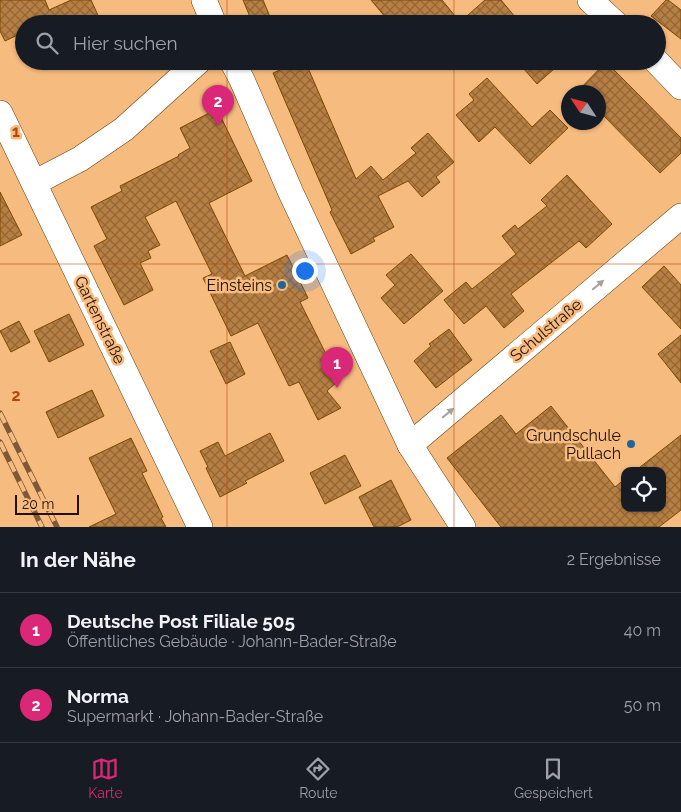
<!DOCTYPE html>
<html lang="de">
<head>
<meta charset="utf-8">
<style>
  body { margin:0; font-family:Raleway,sans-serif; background:#242831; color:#f1f3f6 }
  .controls { position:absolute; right:15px; bottom:15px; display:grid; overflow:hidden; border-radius:10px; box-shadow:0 1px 4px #0004 }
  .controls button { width:45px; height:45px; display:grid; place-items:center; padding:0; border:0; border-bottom:1px solid #363941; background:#171b24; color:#f1f3f6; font:25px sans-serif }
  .compass { position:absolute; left:561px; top:85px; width:45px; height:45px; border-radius:50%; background:#171b24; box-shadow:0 1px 4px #0004; rotate:306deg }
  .scale { position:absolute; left:15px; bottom:12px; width:64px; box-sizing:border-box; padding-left:5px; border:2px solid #240f00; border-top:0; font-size:14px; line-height:18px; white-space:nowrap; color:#240f00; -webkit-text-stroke:4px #f6bb7f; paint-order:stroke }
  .you { position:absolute; left:304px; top:270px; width:18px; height:18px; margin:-12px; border:4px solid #fff; border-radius:50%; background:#1a73e8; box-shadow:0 0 0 8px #1a73e833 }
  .badge { display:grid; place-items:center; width:32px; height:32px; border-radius:50%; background:#db2777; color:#fff; font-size:16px; font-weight:700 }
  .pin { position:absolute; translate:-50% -41px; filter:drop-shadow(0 1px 2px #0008) }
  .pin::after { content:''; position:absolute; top:26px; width:18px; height:15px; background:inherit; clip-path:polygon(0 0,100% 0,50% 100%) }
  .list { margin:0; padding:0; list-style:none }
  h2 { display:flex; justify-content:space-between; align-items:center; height:65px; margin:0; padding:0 20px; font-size:21px }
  h2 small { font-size:16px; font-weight:400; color:#9ea1a6 }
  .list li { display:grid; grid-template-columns:32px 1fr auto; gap:15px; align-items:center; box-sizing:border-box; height:75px; padding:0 20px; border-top:1px solid #363941 }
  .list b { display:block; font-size:19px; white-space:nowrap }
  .list p { margin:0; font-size:16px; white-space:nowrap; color:#9ea1a6 }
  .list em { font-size:16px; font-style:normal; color:#9ea1a6 }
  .icon { flex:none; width:28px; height:28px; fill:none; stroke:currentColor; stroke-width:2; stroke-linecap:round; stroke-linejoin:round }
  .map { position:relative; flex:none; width:681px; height:527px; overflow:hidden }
  .search { position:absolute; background:#171b24; box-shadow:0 1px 4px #0004; left:15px; right:15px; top:15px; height:55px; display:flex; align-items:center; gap:12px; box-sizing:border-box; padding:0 18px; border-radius:28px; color:#9ea1a6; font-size:19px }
  .sheet { height:215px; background:#171b24 }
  nav { display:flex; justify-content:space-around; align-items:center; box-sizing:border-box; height:70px; border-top:1px solid #363941; background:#171b24; font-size:14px; color:#9ea1a6 }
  nav a { display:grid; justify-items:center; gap:2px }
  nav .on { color:#db2777 }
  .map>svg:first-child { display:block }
  .building { fill:url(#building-cross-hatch); stroke:#7c4900 }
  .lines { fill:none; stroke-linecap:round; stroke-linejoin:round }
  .minor-casing { stroke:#694111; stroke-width:26 }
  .minor { stroke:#fff; stroke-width:25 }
  .rail-casing { stroke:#7f5937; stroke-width:5.5 }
  .rail { stroke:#f6bb7f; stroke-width:4; stroke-dasharray:11; stroke-linecap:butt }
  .oneway { fill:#a79f99 }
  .grid { fill:none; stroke:#b74609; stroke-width:1; stroke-opacity:0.55 }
  .poi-dot { fill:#1f6599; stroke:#f6bb7f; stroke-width:2 }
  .labels { text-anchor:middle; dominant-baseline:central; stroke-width:5; stroke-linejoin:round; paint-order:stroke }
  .poi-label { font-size:16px; fill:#240f00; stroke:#f6bb7f; text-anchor:end }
  .street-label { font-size:16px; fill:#240f00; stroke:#f6bb7f }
  .grid-label { font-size:16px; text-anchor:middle; font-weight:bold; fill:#b74609; stroke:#f6bb7f; stroke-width:5; stroke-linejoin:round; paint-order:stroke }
</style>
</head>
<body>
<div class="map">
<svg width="681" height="527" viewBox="0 0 681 527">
  <defs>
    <pattern id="building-cross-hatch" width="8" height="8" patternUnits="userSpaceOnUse" patternTransform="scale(1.25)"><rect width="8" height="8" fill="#b67f44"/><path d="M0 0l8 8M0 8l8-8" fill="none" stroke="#946636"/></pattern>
  </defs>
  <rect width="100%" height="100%" fill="#f6bb7f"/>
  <!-- building -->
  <g class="building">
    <path d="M0,0H45L49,10L71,0H91L102,24H24V32L5,41L0,31Z"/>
    <path d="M243,0H263L273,24H253Z"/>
    <path d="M371,0H442L460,22L485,0H501L521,24H391Z"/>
    <path d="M666,0H668L681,10V39L651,16Z"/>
    <path d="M301,61H305L356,179L371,166L383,180L416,153L411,148L428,133L454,162L436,177L440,182L422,197L408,181L378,196L394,227L373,238L375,241L351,254L330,212L332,210L273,73Z"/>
    <path d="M517,61H563L537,84Z"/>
    <path d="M606,62L639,95L681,138V153L660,173L598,110V92H577Z"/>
    <path d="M487,78L532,127L550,110L568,128L530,164L495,127L479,142L456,115L474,100L469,94Z"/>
    <path d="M217,109L252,181L209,203L245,276L287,255L308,298L300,302L339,380L327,391L341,408L318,420L299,382L289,386L258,323L231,336L203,278L212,274L176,201L145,217L160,245L148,251L151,258L140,263L153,290L124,305L94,246L107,239L91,207L122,191L120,186L179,156L178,155L190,148L180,128Z"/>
    <path d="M567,175L612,224L586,248L579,241L511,294L524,311L504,328L486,306L464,324L444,300L466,282L472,289L516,254L502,236L515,225L518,229L547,206L541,200Z"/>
    <path d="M0,192L22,235L0,246Z"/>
    <path d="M411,254L443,291L404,324L381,298L395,285L386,275Z"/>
    <path d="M664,266L681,285V329L642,287Z"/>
    <path d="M69,314L84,345L49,362L34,331Z"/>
    <path d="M19,321L30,342L11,352L0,331Z"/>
    <path d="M449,329L472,360L436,388L414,361L431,346L429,344Z"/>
    <path d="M681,335V383L658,354Z"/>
    <path d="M230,342L245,374L226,384L210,351Z"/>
    <path d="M92,390L104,416L58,438L46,412Z"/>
    <path d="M551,406L615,487L625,479V508H662V471H635L681,435V510L659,527H501L447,458L501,415L516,434Z"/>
    <path d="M270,433L284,461L245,481L247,483L220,497L206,468L208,467L200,451L218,442L225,456Z"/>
    <path d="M131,438L147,471L142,473L163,517L161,518L166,527H89L116,514L89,458Z"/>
    <path d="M345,455L361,486L325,504L310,473Z"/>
    <path d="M391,480L411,520L397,527H374L359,497Z"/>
  </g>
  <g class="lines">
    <!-- minor casing -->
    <g class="minor-casing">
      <g id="minor">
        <path d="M204,0L214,24"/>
        <path d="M590,0L616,24"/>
        <path d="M232,61L242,80L291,193L410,445L463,527"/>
        <path d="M656,61L681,87"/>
        <path d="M0,113L200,527"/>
        <path d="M34,183L80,159L124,129L199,61"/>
        <path d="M410,445L681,216"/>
      </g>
    </g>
    <!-- minor -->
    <use href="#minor" class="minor"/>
    <!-- rail casing -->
    <g class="rail-casing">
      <g id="rail">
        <path d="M0,413L57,527"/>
        <path d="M0,442L42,527"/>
      </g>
    </g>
    <!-- rail -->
    <use href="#rail" class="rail"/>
  </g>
  <!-- one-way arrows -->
  <defs><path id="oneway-solid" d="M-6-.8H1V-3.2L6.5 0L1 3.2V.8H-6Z" transform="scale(1.25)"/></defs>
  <g class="oneway">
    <use href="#oneway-solid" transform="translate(598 285) rotate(-40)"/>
    <use href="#oneway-solid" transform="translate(448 413) rotate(-40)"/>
  </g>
  <!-- grid -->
  <path class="grid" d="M227,0V24M454,0V24M227,61V527M454,61V527M0,264H681"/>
  <!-- markers -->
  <g class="poi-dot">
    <circle cx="282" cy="285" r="5"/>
    <circle cx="631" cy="444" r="5"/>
  </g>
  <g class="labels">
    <!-- poi labels -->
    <g class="poi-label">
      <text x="272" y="285">Einsteins</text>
      <text x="621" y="435">Grundschule<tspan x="621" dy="18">Pullach</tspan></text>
    </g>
    <!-- street labels -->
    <g class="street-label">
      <text transform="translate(100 320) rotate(64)">Gartenstraße</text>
      <text transform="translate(546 330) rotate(-40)">Schulstraße</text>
    </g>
  </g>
  <g class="grid-label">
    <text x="16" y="137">1</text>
    <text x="16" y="401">2</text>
  </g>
</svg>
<div class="controls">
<button><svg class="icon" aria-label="locate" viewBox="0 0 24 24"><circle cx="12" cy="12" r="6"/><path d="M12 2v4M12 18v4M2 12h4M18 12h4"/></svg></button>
</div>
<svg class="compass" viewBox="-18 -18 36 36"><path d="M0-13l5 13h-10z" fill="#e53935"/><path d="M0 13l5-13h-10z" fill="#9ea1a6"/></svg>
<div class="scale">20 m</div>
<div class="you"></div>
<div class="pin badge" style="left:337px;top:388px">1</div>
<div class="pin badge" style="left:218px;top:126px">2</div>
<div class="search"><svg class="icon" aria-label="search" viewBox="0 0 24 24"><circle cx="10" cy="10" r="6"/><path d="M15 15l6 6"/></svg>Hier suchen</div>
</div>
<section class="sheet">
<h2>In der Nähe<small>2 Ergebnisse</small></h2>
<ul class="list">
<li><span class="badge">1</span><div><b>Deutsche Post Filiale 505</b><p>Öffentliches Gebäude · Johann-Bader-Straße</p></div><em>40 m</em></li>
<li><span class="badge">2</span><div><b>Norma</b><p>Supermarkt · Johann-Bader-Straße</p></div><em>50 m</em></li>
</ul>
</section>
<nav>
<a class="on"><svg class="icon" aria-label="map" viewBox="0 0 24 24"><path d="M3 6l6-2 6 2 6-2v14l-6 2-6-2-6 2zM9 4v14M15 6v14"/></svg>Karte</a>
<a><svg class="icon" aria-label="directions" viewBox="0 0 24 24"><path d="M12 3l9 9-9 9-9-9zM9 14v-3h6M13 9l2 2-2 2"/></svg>Route</a>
<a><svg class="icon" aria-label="saved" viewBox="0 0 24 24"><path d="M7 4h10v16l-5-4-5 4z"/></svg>Gespeichert</a>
</nav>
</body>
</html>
